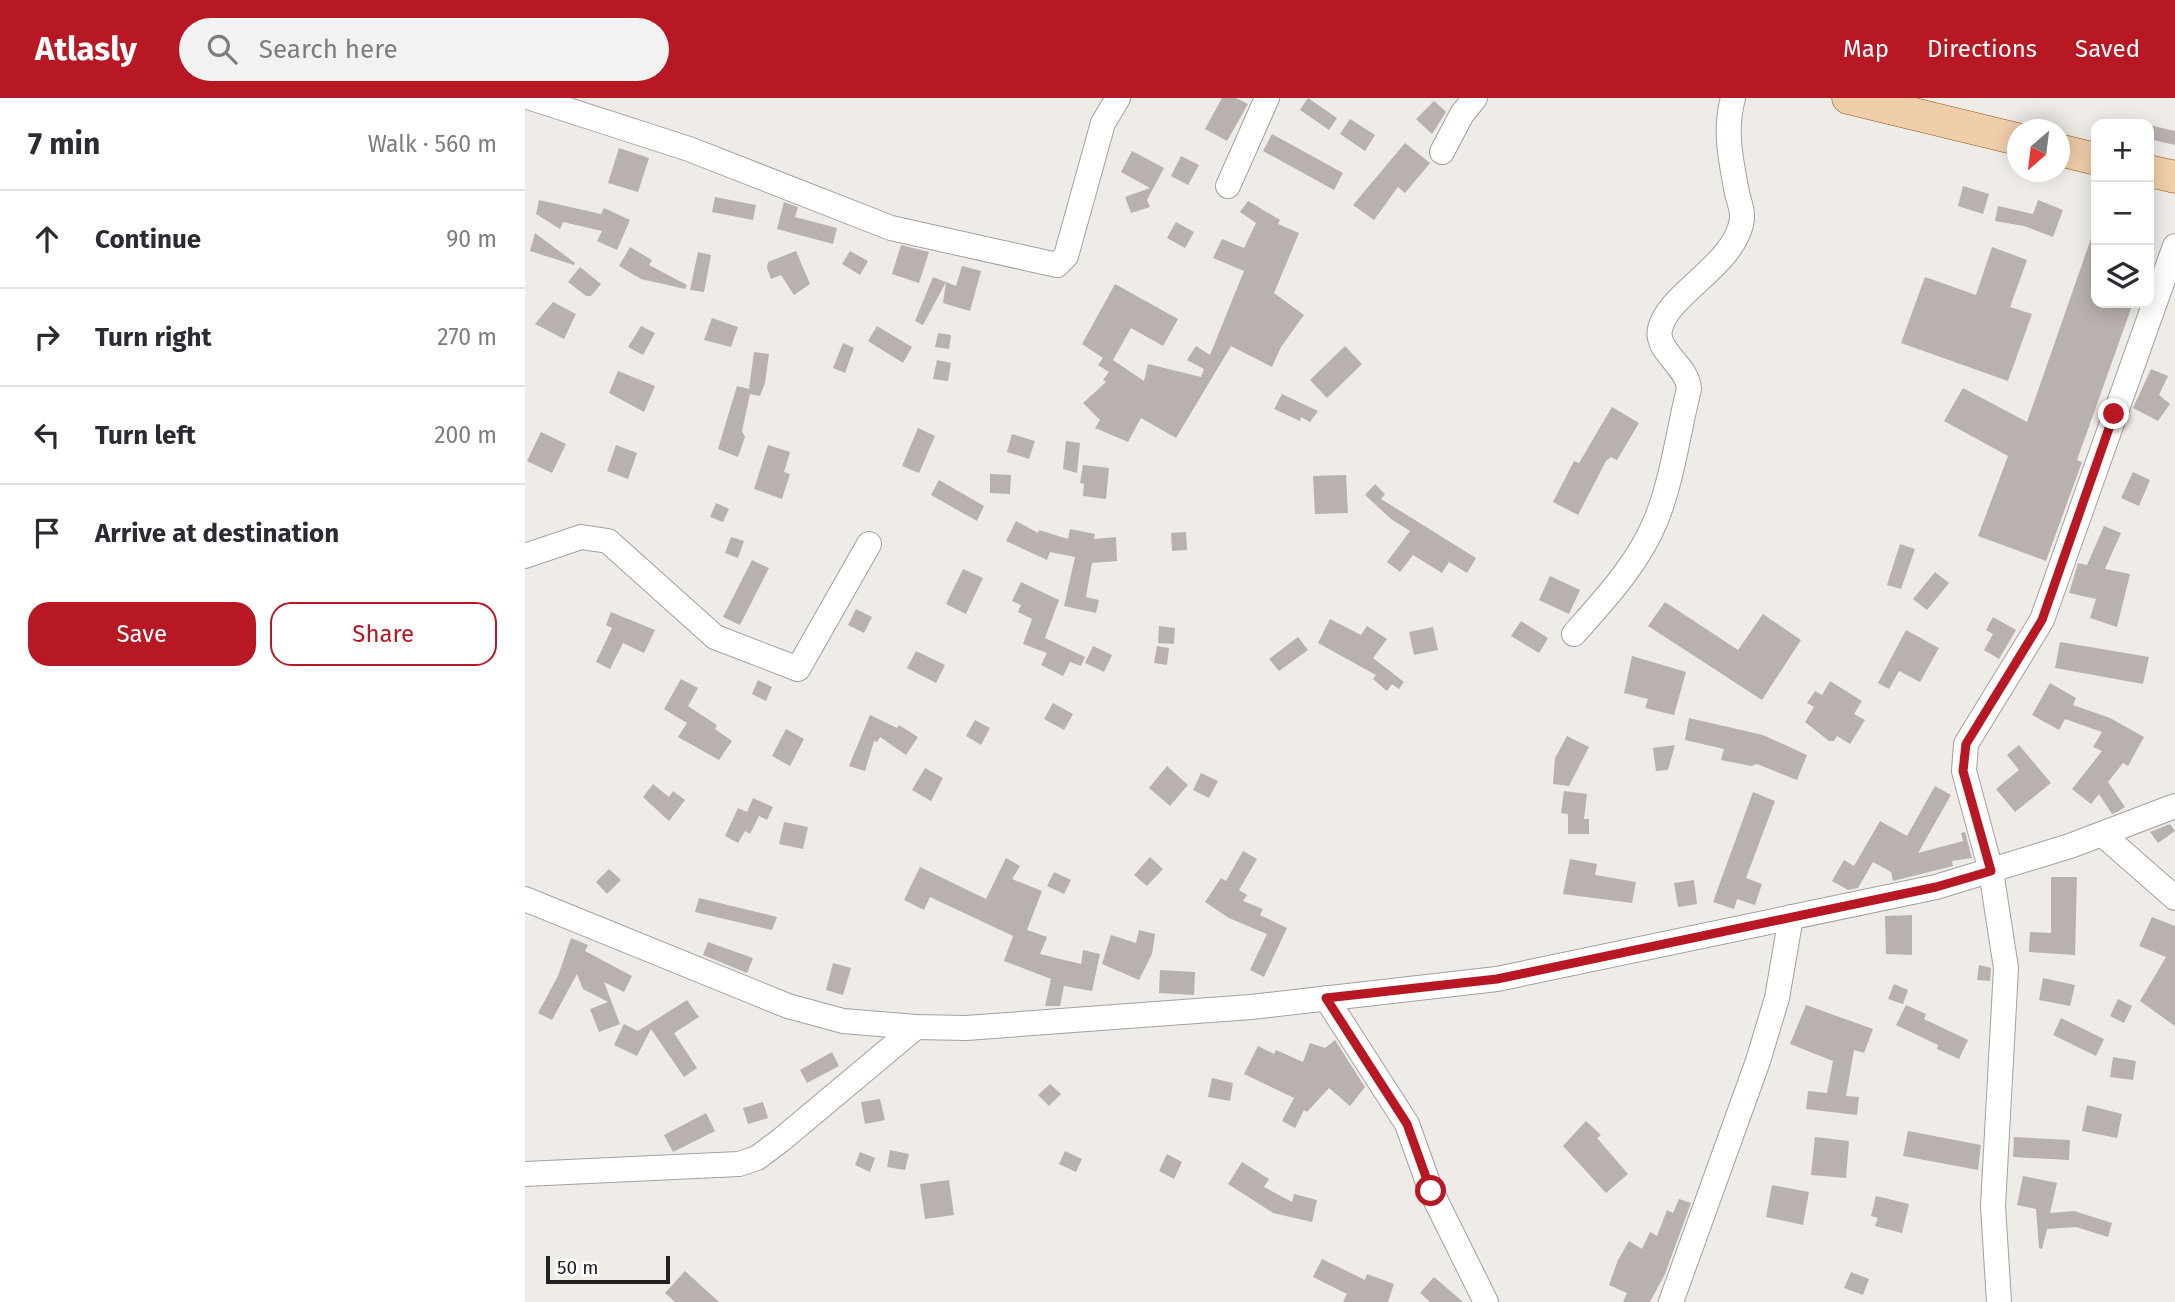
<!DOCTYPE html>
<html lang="en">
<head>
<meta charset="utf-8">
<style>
  body { margin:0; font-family:"Fira Sans",sans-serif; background:#f2f2f3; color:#2b2b33 }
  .controls { position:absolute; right:21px; top:21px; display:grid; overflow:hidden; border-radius:14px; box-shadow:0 4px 18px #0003 }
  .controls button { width:63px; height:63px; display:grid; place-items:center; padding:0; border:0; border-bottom:2px solid #e1e1e2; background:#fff; color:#2b2b33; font:35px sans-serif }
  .compass { position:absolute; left:1482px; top:21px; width:63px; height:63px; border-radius:50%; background:#fff; box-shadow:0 4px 18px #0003; rotate:208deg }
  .scale { position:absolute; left:21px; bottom:18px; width:124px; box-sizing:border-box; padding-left:7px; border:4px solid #202020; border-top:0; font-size:19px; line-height:24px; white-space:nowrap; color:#202020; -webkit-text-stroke:5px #fff; paint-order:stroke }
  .stop { position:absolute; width:21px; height:21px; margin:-16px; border:5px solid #b71823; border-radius:50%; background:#fff }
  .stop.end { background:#b71823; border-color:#fff; box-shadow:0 2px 7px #0008 }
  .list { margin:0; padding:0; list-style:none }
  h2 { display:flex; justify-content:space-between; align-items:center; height:91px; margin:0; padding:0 28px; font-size:30px }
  h2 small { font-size:23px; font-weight:400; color:#7c7c81 }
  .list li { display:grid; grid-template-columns:46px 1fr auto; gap:21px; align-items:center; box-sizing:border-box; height:98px; padding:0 28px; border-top:2px solid #e1e1e2 }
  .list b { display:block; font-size:26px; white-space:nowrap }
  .list em { font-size:23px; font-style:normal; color:#7c7c81 }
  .actions { display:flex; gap:14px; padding:21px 28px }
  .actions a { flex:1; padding:16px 0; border:2px solid #b71823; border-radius:21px; text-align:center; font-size:24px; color:#b71823 }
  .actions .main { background:#b71823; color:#fff }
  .icon { flex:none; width:38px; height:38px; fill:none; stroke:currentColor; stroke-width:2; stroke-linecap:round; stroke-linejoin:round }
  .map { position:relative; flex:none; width:1650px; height:1204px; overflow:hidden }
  header { display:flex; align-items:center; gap:42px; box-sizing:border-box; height:98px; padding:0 35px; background:#b71823; color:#fff }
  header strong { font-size:33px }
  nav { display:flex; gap:38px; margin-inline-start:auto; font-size:24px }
  .search { width:490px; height:63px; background:#f2f2f3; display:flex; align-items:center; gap:18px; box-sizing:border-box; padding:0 24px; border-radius:38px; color:#7c7c81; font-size:26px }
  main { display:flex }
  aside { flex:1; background:#fff }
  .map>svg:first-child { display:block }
  .building { fill:#b8b1ad }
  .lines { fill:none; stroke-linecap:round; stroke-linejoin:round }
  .minor-casing { stroke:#a1a1a1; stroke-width:26 }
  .major-casing { stroke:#895a12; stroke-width:33 }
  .minor { stroke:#fff; stroke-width:24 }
  .major { stroke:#f1ceaa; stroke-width:32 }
  .route { stroke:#b71823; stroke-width:9 }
</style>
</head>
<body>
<header>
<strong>Atlasly</strong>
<div class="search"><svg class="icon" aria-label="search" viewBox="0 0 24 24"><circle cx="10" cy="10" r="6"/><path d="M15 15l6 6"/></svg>Search here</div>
<nav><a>Map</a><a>Directions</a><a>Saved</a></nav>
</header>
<main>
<aside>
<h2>7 min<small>Walk · 560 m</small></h2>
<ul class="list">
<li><svg class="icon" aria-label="ahead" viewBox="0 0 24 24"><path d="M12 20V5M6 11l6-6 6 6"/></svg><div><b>Continue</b></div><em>90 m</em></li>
<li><svg class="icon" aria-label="right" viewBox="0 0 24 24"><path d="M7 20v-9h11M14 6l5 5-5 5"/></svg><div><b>Turn right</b></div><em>270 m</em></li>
<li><svg class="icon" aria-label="left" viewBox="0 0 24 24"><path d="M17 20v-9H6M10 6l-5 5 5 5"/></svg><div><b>Turn left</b></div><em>200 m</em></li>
<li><svg class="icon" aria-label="arrive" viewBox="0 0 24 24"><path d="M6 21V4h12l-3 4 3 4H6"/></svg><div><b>Arrive at destination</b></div></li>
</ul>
<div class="actions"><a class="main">Save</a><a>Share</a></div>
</aside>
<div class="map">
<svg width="1650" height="1204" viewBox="0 0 1650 1204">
  <rect width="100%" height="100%" fill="#efece7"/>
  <!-- building -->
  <g class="building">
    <path d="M697,0H711L723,6L702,43L680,31Z"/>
    <path d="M783,0L812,20L804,32L775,12Z"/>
    <path d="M909,3L921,14L907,36L891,21Z"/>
    <path d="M825,21L850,37L840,53L815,36Z"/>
    <path d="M1624,27L1650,33V47L1624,41Z"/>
    <path d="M747,36L818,75L809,92L738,53Z"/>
    <path d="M880,45L905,65L880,95L873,89L849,122L828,107Z"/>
    <path d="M94,50L124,60L113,94L83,85Z"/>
    <path d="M607,53L639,70L622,102L625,109L606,115L600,99L625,90L596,74Z"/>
    <path d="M656,58L674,67L663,87L646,78Z"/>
    <path d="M1438,88L1464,96L1458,116L1433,108Z"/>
    <path d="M190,99L231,107L228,122L187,114Z"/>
    <path d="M14,102L76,116L79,110L105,122L92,152L72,143L77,133L38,124L35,131L11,116Z"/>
    <path d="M1513,102L1538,112L1528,139L1499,128L1470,123L1473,108L1508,116Z"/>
    <path d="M723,103L755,122L753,126L774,135L749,195L779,217L756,249L747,269L706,248L651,340L616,320L603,344L570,330L575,322L558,305L581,284L578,282L584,274L573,267L578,260L557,246L590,186L653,221L638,248L606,230L588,262L619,283L623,266L676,279L679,271L662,262L671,248L685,257L719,173L688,160L697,141L719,150L731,125L715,114Z"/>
    <path d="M259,104L273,109L270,119L312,130L308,146L252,131Z"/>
    <path d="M651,124L669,134L660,150L642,140Z"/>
    <path d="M1569,132L1571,205H1608L1552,362L1557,364L1521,463L1453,438L1483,358L1419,323L1438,290L1502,324Z"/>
    <path d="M10,135L50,165L49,167L5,153Z"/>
    <path d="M376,147L404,154L394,185L367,176Z"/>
    <path d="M105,149L127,162L124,167L162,187L160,191L116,181L94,168Z"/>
    <path d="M1467,149L1502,162L1485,209L1507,216L1483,283L1376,245L1400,179L1451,197Z"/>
    <path d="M271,153L285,186L269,197L256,177L246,181L242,170L243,164Z"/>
    <path d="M325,153L343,163L335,177L317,166Z"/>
    <path d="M173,154L186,157L179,194L165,192Z"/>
    <path d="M437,168L456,173L445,213L418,205L421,184L431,188Z"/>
    <path d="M55,169L76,186L66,198H61L43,184Z"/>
    <path d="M408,179L421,184L398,227L390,223Z"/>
    <path d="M28,204L51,216L39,241L10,226Z"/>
    <path d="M187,220L213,229L206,249L179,242Z"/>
    <path d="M116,228L130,235L118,257L103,249Z"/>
    <path d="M352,228L387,249L378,265L343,243Z"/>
    <path d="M413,235L426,237L424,251L410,249Z"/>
    <path d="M318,245L329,250L320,275L308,270Z"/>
    <path d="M820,248L837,266L802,300L785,282Z"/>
    <path d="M229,254L244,256L240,285L235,298L225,296L217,333L220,339L213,359L193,351L212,288L224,291Z"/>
    <path d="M412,262L426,265L423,283L408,281Z"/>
    <path d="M1626,271L1643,278L1634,297L1645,306L1633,323L1608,310Z"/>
    <path d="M93,273L130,288L119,314L84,295Z"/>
    <path d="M757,296L793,313L785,324L776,319L775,323L749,311Z"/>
    <path d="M1087,309L1114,325L1092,362L1086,359L1081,363L1053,417L1028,404L1049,363L1054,365Z"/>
    <path d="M393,330L410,338L394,375L377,368Z"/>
    <path d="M16,334L41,346L27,375L2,363Z"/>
    <path d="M487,336L510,343L504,361L482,354Z"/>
    <path d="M541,343L555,345L552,375L538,371Z"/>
    <path d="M91,347L112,355L103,381L82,373Z"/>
    <path d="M243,347L265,354L259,374L265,376L257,401L229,391Z"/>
    <path d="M558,367L584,370L581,401L558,398L559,386L555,385Z"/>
    <path d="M1608,374L1625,382L1614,408L1596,400Z"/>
    <path d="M465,376L486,377L485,396L465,395Z"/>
    <path d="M821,377L823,415L790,416L788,378Z"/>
    <path d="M414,382L459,408L452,423L406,397Z"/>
    <path d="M850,386L860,396L856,401L951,460L942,475L924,464L917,475L888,457L875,474L862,464L885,433L866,421L840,397Z"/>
    <path d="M191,405L204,411L198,424L185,419Z"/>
    <path d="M491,423L513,435L514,432L543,441L545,431L570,436L569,441L591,439L592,463L567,465L561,499L574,502L571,515L539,508L550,459L525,454L522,462L481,443Z"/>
    <path d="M1579,428L1596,435L1580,471L1605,476L1592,529L1565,520L1571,501L1544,495L1553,465L1562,467Z"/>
    <path d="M661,434L662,452L647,453L646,435Z"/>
    <path d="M206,439L219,443L213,460L200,455Z"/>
    <path d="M1375,446L1390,451L1376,491L1362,487Z"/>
    <path d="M227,462L244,470L215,527L198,519Z"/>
    <path d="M438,471L458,480L441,516L421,506Z"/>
    <path d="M1410,474L1424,485L1402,512L1388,501Z"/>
    <path d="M1025,478L1055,492L1044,516L1014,502Z"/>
    <path d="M496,484L534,502L520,540L560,559L556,568L545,564L538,578L516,567L522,555L498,546L507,521L493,514L496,507L487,503Z"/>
    <path d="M1140,504L1213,552L1238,516L1276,542L1237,602L1123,528Z"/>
    <path d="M331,511L347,519L339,535L323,527Z"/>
    <path d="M86,514L130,532L119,555L98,545L85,571L71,564L87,530L81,527Z"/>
    <path d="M1468,519L1491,532L1474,561L1459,552L1468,536L1461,532Z"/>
    <path d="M805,521L836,537L842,528L862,541L848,560L879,584L874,591L867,586L862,593L848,581L851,577L793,545Z"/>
    <path d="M996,523L1023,540L1014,555L986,538Z"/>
    <path d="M634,528L650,530L649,546L633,545Z"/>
    <path d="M908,529L913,552L889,557L884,534Z"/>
    <path d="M1381,532L1414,550L1395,584L1374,573L1364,591L1353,585Z"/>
    <path d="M773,539L783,552L754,573L744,561Z"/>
    <path d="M1535,544L1624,559L1618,586L1530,570Z"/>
    <path d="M568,548L587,557L579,574L560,565Z"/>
    <path d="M632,548L644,550L642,567L629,565Z"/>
    <path d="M391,553L420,567L411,585L382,570Z"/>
    <path d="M1107,558L1161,574L1149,617L1120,610L1123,601L1099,595Z"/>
    <path d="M156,581L173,590L163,608L192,627L190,631L207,643L194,662L153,639L162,625L139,611Z"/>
    <path d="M233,582L247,589L241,603L227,596Z"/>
    <path d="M1305,583L1337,603L1329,616L1340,622L1325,646L1312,638L1309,643H1304L1280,624L1289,609L1282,605L1290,593L1297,597Z"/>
    <path d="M1525,585L1551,600L1548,607L1585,620L1619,639L1603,668L1598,665L1583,684L1600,709L1592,714L1587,716L1574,696L1566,706L1547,691L1577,653L1568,649L1577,634L1540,621L1534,632L1507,617Z"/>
    <path d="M528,605L548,616L539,632L519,621Z"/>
    <path d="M345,617L372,630L374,627L393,639L381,657L355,639L352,644L349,643L340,673L324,668Z"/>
    <path d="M1164,620L1238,637L1282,657L1272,682L1232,666L1226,668L1196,662L1199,651L1160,642Z"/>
    <path d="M450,622L465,630L456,647L441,638Z"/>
    <path d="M261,631L279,641L265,668L247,658Z"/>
    <path d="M1042,638L1064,649L1044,688L1028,686L1030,660Z"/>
    <path d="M1150,647L1143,672L1131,673L1128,650Z"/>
    <path d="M1494,647L1526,685L1490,714L1471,691L1494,672L1482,657Z"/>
    <path d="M642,668L663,687L645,708L624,690Z"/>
    <path d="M400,670L418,680L406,703L387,692Z"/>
    <path d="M676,675L693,683L684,700L668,692Z"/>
    <path d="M128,686L144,699L148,693L160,702L144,723L118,699Z"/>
    <path d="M1410,688L1426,697L1393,755L1438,743L1436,735L1440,734L1447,760L1427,763L1428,768L1368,783L1366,774L1348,764L1333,790L1323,792L1307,783L1319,762L1329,768L1355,723L1382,738Z"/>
    <path d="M1039,693L1062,696L1059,721H1064V736H1043V716L1036,715Z"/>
    <path d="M1228,694L1250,703L1221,780L1237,786L1230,807L1212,801L1209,811L1188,804Z"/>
    <path d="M228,700L248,709L242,722L234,718L225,736L220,733L213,745L200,738L213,710L222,714Z"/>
    <path d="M259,724L283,729L278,751L254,746Z"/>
    <path d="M1645,726L1650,733L1633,745L1625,734Z"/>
    <path d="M718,753L732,761L714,792L722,797L718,803L738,811L735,817L762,830L739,879L725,872L742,836L704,820L680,804L696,780L701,783Z"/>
    <path d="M625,759L638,771L622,788L609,777Z"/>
    <path d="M481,760L495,768L487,781L517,793L502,832L522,839L515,856L556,866L558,852L575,856L567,893L539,888L535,908H520L526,881L479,863L488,838L405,799L399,812L379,802L395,769L461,801Z"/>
    <path d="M1045,761L1072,766L1070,777L1111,784L1107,805L1038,796Z"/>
    <path d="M84,771L96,782L82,796L71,784Z"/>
    <path d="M529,774L546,782L539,796L522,788Z"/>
    <path d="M1526,779H1552L1550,857L1504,854L1505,834L1526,835Z"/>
    <path d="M1169,782L1172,806L1153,809L1149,785Z"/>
    <path d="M174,800L252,819L247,832L170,814Z"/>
    <path d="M1387,817V857L1361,856L1360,818Z"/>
    <path d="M1627,819L1650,828V928L1615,903L1641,859L1614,848Z"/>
    <path d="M614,832L630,836L627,856L614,882L577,866L586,837L611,845Z"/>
    <path d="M46,840L63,847L60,853L107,878L99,894L79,884L95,926L74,934L65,911L83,904L58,891L52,876L27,922L13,915L33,878Z"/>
    <path d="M183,844L228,860L222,875L178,857Z"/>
    <path d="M308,865L326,870L318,897L301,892Z"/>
    <path d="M1454,867L1466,870L1465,883L1452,882Z"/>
    <path d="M635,872L670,874L669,897L634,895Z"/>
    <path d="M1518,880L1550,887L1545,908L1514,902Z"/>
    <path d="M1369,886L1383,892L1378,906L1363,901Z"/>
    <path d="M1593,901L1607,908L1599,925L1585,918Z"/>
    <path d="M162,902L174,919L149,935L172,970L159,979L126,931L112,958L89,947L99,926L113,933Z"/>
    <path d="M1281,907L1348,931L1339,955L1329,952L1321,998L1334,999L1332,1017L1281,1011L1283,993L1302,995L1308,963L1265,946Z"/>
    <path d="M1381,907L1401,916L1399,921L1443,942L1434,961L1412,951L1413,947L1371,927Z"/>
    <path d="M1536,920L1579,941L1571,958L1528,937Z"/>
    <path d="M810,942L840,989L825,1008L804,990L782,1014L779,1012L770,1030L757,1023L769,1000L719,976L733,948L749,956L751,952L778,964L785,945L800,950Z"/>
    <path d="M307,954L314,968L282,985L275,972Z"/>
    <path d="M1588,959L1611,963L1608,982L1585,979Z"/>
    <path d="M687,980L708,985L705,1003L683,999Z"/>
    <path d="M525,986L536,996L524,1008L513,997Z"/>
    <path d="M355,1001L360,1022L340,1026L336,1004Z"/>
    <path d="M238,1004L243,1020L223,1026L218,1010Z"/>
    <path d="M1562,1007L1597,1016L1592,1040L1557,1033Z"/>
    <path d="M181,1015L190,1033L148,1054L139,1037Z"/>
    <path d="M1061,1023L1076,1037L1072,1040L1103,1076L1081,1095L1038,1048Z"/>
    <path d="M1383,1033L1456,1047L1453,1072L1378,1058Z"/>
    <path d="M1290,1039L1324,1043L1321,1080L1286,1077Z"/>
    <path d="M1489,1039L1545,1042L1544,1062L1488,1059Z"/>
    <path d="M365,1052L384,1056L380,1072L362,1069Z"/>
    <path d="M540,1053L557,1061L551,1074L534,1066Z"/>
    <path d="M335,1054L350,1060L345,1074L330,1067Z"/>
    <path d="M642,1056L657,1064L649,1081L634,1073Z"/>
    <path d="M717,1064L744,1081L739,1089L767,1104L769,1096L792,1102L787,1124L748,1115L703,1086Z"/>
    <path d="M1498,1078L1532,1085L1525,1115L1549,1113L1587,1125L1583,1139L1551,1129L1522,1131L1517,1151L1514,1150L1511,1111L1492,1107Z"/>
    <path d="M424,1082L429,1117L400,1121L395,1086Z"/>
    <path d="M1247,1087L1284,1094L1278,1127L1241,1119Z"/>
    <path d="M1351,1098L1384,1106L1377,1135L1350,1128L1353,1120L1346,1118Z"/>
    <path d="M1154,1101L1166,1105L1140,1176L1125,1204H1098L1102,1195L1084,1187L1093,1162L1104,1143L1117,1151L1125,1134L1132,1138L1142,1112L1148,1115Z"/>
    <path d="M797,1161L840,1182L842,1176L869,1186L863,1204H818L822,1196L788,1179Z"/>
    <path d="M160,1173L194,1204H150L140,1195Z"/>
    <path d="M1326,1174L1344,1181L1338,1197L1319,1190Z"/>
    <path d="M909,1179L938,1204H905L895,1195Z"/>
  </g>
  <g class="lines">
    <!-- minor casing -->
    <g class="minor-casing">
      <g id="minor">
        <path d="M6,0L164,51L366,130L532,167L541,158L578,25L593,0"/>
        <path d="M917,54L937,16L950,0"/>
        <path d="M703,88L742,0"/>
        <path d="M0,458L56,439L83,443L190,539L273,571L344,446"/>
        <path d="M1049,536C1080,501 1113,466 1131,422C1148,380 1153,334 1164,291C1163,268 1130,253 1135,231C1143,195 1211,167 1217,121C1218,113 1214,103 1212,95C1206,62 1199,33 1208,0"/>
        <path d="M1577,736L1650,800"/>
        <path d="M0,801L263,908L318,923L391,929L441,930L726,909L972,881L1411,789L1545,748L1650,708"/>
        <path d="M801,900L882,1026L906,1093L961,1204"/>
        <path d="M0,1076L214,1066L232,1060L256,1042L391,929"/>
        <path d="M1146,1204L1233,963L1252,900L1266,819"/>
        <path d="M1474,1204L1468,1108L1481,870L1466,773L1439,673L1441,646L1517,522L1650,148"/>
      </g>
    </g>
    <!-- major casing -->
    <g class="major-casing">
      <g id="major">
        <path d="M1323,0L1492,41"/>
        <path d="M1534,52L1571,61"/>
        <path d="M1624,73L1650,79"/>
      </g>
    </g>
    <!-- minor -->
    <use href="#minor" class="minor"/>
    <!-- major -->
    <use href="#major" class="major"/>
  </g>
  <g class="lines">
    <!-- route -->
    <path class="route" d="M906,1093L882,1026L801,900L972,881L1411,789L1466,773L1438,673L1441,646L1517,522L1589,316"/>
  </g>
</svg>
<div class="controls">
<button>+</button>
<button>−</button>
<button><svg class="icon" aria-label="layers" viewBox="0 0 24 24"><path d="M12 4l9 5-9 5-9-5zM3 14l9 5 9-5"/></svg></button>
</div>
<svg class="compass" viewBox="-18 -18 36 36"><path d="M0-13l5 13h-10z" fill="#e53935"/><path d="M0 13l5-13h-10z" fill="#7c7c81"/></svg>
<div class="scale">50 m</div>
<div class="stop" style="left:906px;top:1093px"></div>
<div class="stop end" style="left:1589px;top:316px"></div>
</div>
</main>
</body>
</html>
